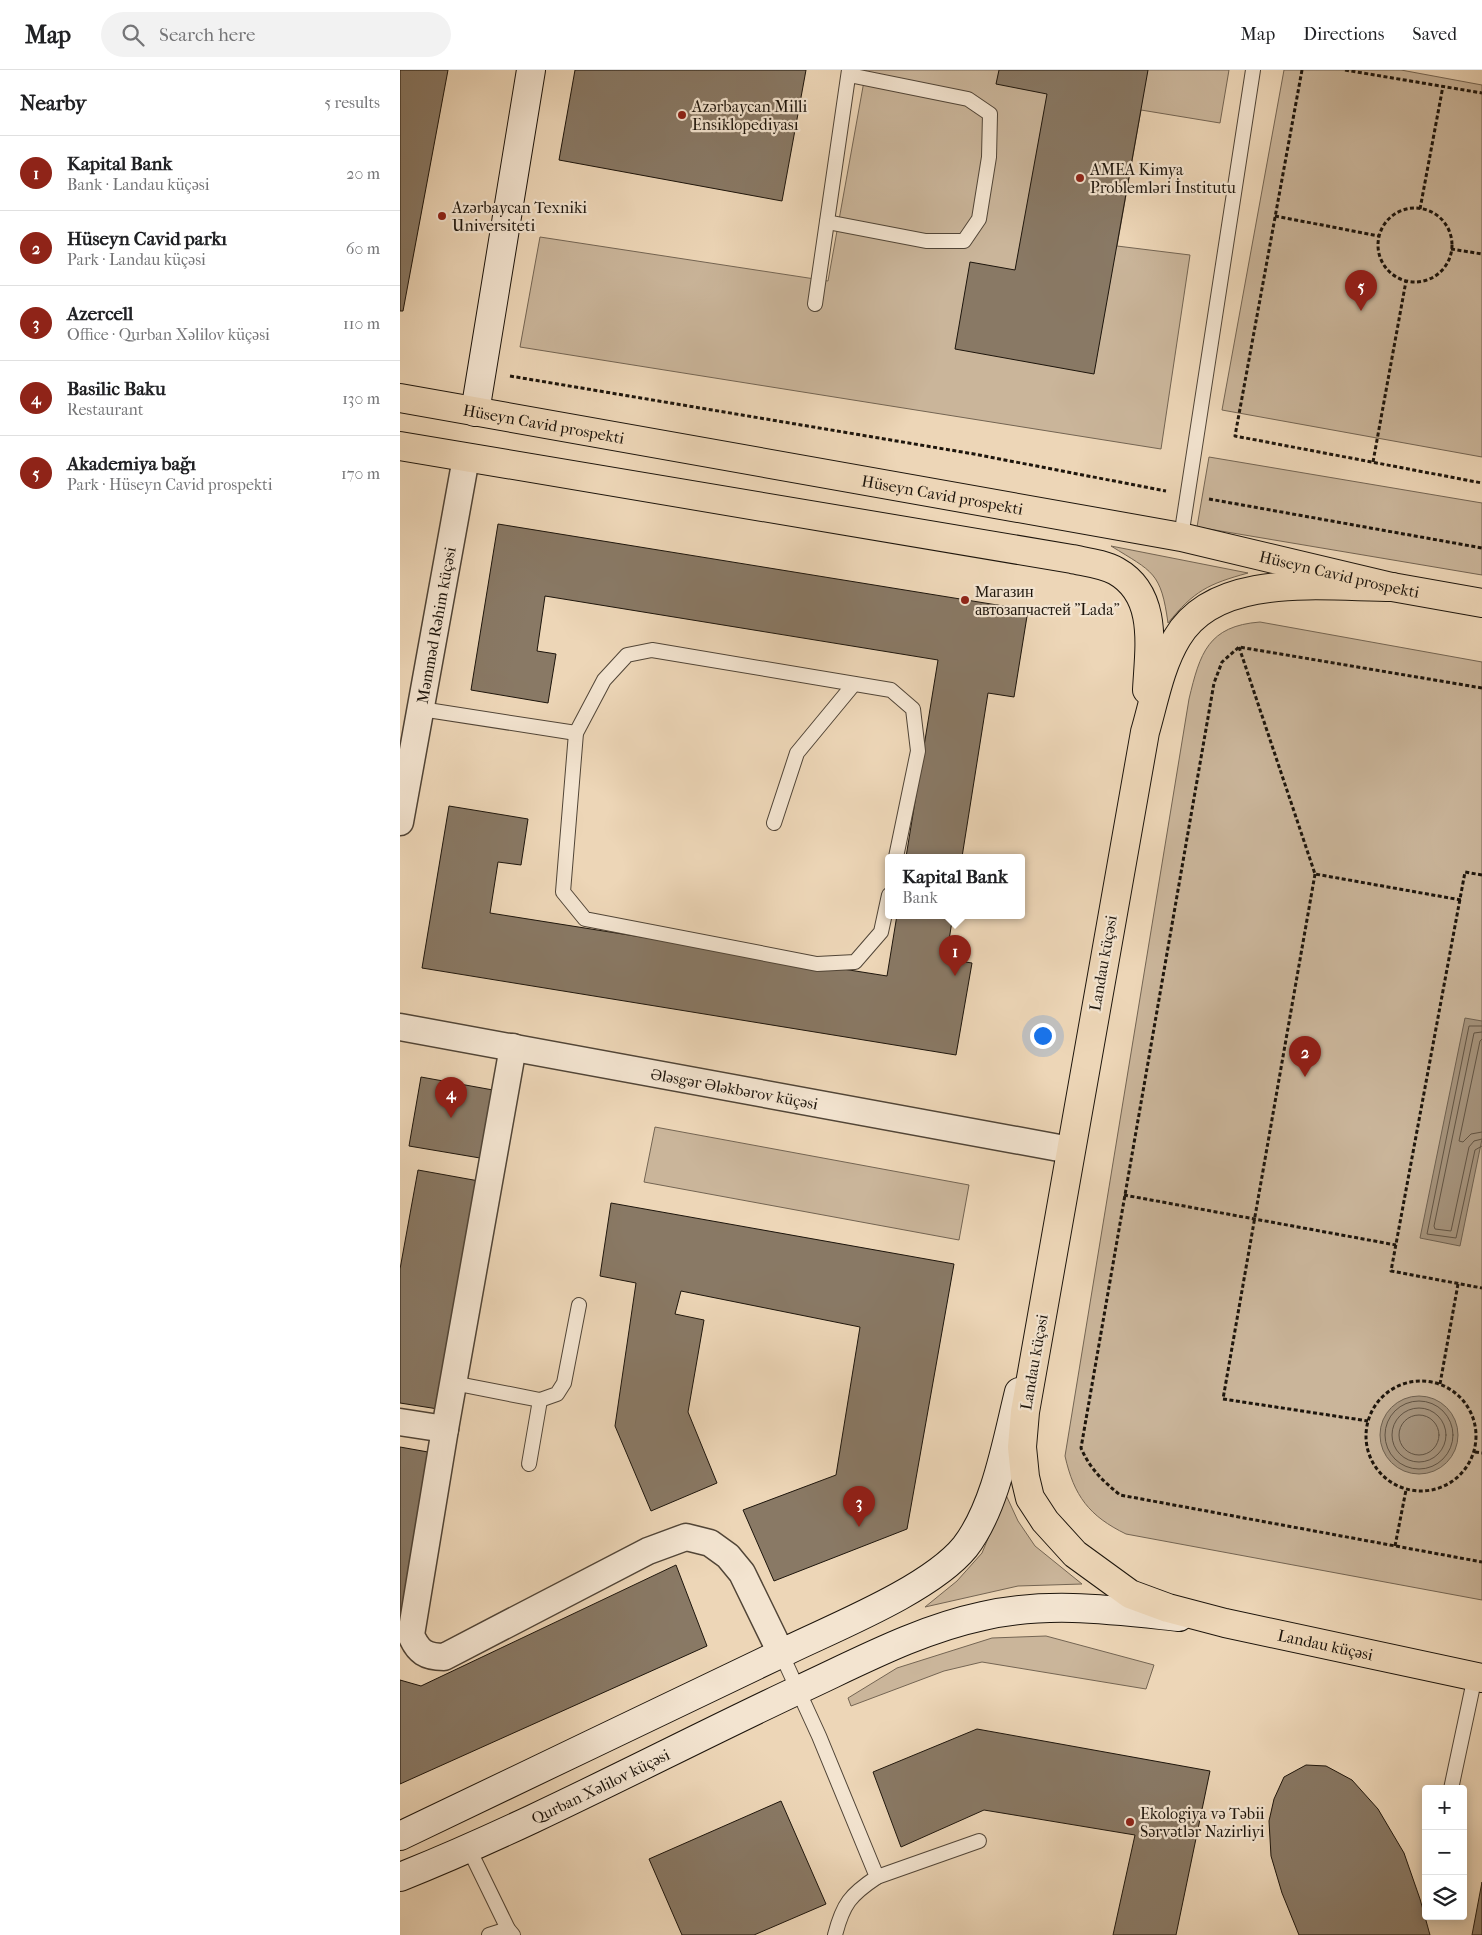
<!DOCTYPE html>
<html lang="en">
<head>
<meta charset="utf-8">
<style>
  body { margin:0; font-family:"IM FELL French Canon",serif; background:#f2f2f2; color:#202124 }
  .controls { position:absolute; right:15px; bottom:15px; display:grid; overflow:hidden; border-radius:5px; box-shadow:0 2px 12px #0003 }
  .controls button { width:45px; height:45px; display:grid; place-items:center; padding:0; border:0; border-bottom:1px solid #e0e0e0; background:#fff; color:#202124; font:25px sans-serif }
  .you { position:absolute; left:642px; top:965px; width:18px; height:18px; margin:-12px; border:4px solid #fff; border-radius:50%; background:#1a73e8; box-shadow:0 0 0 8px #1a73e833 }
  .badge { display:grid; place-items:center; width:32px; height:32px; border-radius:50%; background:#8f2418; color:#fff; font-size:16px; font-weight:700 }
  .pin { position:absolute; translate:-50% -41px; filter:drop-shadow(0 1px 2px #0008) }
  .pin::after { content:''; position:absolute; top:26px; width:18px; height:15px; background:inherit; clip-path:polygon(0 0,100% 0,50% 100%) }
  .popup { position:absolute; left:485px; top:784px; width:140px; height:65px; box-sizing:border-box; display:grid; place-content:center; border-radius:5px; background:#fff; filter:drop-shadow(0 1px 4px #0005); font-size:16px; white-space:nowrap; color:#757577 }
  .popup b { font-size:19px; color:#202124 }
  .popup::after { content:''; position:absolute; left:50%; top:100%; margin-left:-10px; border:10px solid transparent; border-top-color:#fff }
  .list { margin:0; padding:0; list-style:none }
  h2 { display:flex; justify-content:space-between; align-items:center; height:65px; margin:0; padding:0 20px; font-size:21px }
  h2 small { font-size:16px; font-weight:400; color:#757577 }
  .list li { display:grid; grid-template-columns:32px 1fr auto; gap:15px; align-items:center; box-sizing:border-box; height:75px; padding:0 20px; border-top:1px solid #e0e0e0 }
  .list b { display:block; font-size:19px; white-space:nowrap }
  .list p { margin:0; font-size:16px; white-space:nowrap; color:#757577 }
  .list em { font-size:16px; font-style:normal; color:#757577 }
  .icon { flex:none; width:28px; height:28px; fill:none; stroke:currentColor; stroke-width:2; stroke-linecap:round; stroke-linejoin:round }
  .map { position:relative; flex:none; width:1082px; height:1865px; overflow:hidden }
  header { display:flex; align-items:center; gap:30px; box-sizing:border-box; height:70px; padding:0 25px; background:#fff; border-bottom:1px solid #e0e0e0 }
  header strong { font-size:24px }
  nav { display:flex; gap:28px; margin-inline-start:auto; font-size:18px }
  .search { width:350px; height:45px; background:#f2f2f2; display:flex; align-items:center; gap:12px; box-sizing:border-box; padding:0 18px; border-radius:28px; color:#757577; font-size:19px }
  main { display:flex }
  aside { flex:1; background:#fff }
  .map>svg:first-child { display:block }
  .green { fill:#cab59a; stroke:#746553 }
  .water { fill:#a6947d; stroke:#6f6150 }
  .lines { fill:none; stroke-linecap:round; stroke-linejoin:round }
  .shore { stroke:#625444; stroke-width:1 }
  .building { fill:#897965; stroke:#1d150c }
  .lane-casing { stroke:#514537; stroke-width:16 }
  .street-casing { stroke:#514537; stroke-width:29 }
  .secondary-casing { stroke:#1d150c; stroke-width:30 }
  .primary-casing { stroke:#1d150c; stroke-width:30 }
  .path { stroke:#1d150c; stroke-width:3; stroke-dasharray:4 2.5; stroke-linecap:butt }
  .lane { stroke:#f3e4d0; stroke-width:14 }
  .street { stroke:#f3e4d0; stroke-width:26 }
  .secondary { stroke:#f3e4d0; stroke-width:28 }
  .primary { stroke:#edd6b7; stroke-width:28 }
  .poi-dot { fill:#8f2418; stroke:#f3e4d0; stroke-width:2 }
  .labels { text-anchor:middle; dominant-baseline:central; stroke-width:4.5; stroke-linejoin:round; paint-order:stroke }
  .poi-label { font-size:16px; fill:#1d150c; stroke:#f3e4d0; text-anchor:start }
  .street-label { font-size:16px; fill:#1d150c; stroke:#f3e4d0 }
</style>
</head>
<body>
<header>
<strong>Map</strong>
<div class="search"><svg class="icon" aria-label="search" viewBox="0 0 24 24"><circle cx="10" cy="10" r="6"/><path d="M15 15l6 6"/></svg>Search here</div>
<nav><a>Map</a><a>Directions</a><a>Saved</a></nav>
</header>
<main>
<aside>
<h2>Nearby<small>5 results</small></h2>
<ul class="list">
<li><span class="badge">1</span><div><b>Kapital Bank</b><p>Bank · Landau küçəsi</p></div><em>20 m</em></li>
<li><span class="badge">2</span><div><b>Hüseyn Cavid parkı</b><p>Park · Landau küçəsi</p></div><em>60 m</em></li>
<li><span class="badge">3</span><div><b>Azercell</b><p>Office · Qurban Xəlilov küçəsi</p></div><em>110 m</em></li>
<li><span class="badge">4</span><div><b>Basilic Baku</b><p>Restaurant</p></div><em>130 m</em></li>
<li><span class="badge">5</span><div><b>Akademiya bağı</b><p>Park · Hüseyn Cavid prospekti</p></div><em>170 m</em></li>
</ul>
</aside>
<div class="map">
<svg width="1082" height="1865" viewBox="0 0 1082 1865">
  <rect width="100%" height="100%" fill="#edd6b7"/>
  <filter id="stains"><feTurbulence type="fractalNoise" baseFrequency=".004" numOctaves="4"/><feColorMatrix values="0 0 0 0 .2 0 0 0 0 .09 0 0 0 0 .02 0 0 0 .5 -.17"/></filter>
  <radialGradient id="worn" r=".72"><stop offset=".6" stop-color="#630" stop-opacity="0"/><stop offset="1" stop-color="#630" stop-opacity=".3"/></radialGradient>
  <!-- green -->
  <g class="green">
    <path d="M466,0H829L820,53L741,40L717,176L790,185L761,379L120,277L140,167L428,211Z"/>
    <path d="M884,0H1001L1082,15V387L822,340Z"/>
    <path d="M809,387L1082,433V505L797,457Z"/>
    <path d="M711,476L848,503C808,514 794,521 768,553C761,502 753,502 711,476Z"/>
    <path d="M860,552L1082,592V1530L726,1464C689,1446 674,1426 665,1386L789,629C800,583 808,556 860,552Z"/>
    <path d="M255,1057L569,1115L559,1170L244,1112Z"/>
    <path d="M606,1425L618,1451L635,1476L682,1514L618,1516L525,1537L557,1511L582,1483Z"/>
    <path d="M646,1566L754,1595L746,1619L582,1592L544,1601L451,1636L448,1628L497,1598L592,1568Z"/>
  </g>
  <!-- water -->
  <g class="water">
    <path d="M1065,948L1082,951V1069L1060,1176L1020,1168Z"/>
    <circle cx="1019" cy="1365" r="39"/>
  </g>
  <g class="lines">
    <!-- shore -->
    <g class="shore">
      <path d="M1082,956H1069L1027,1164L1056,1168L1075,1080L1082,1076"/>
      <path d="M1082,962L1074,963L1034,1156L1035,1159L1051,1161L1069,1077L1074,1071L1082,1069"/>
      <path d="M1082,969L1080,971L1059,1071L1063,1072L1071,1064L1082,1062"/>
      <circle cx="1019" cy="1365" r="34"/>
      <circle cx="1019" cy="1365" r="27"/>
      <circle cx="1019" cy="1365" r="20"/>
    </g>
  </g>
  <!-- building -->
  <g class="building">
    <path d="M0,0H48L3,241H0Z"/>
    <path d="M175,0H406L382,131L159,90Z"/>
    <path d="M599,0H748L694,304L555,279L570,192L615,200L647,24L596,14Z"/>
    <path d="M98,454L628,540L614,627L588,623L562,787H506L538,590L145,526L137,581L156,584L148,633L71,620Z"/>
    <path d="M49,736L128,749L121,795L98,792L90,843L487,906L497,845H553L546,889L572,893L556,985L22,898Z"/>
    <path d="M21,1007L93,1020L80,1088L9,1076Z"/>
    <path d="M18,1100L79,1111L38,1339L0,1333V1199Z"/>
    <path d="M211,1133L554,1194L507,1459L374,1511L343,1440L436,1405L460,1257L281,1221L275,1244L304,1250L288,1342L317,1413L251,1441L215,1356L236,1213L200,1206Z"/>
    <path d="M0,1377L28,1382L0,1575Z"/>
    <path d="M276,1495L307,1576L0,1714V1610L21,1616Z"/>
    <path d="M577,1659L810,1701L776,1865H713L735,1765L584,1740L501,1777L473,1702Z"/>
    <path d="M906,1695L926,1696L952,1710L978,1739L1004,1783L1020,1829L1030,1865H899L882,1823L871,1786L869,1751L874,1729L884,1707Z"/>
    <path d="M381,1731L426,1834L354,1865H282L249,1789Z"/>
    <path d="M1082,1812V1865H1072Z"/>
  </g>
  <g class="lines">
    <!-- lane casing -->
    <g class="lane-casing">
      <g id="lane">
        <path d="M427,152L526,171H564L579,149L589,87L590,44L568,29L449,5"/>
        <path d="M415,234L449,0"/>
        <path d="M781,467L853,0"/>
        <path d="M21,639L176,663"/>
        <path d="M374,753L397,683L454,614"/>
        <path d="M489,825L481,862L455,892L417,894L185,849L163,822L176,663L204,610L227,585L252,580L491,620L513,639L518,681L496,787"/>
        <path d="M53,1313L140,1330L157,1324L164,1313L179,1235"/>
        <path d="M129,1394L140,1330"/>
        <path d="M381,1583L419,1666L477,1807C450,1825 443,1834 435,1865"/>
        <path d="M1051,1719L1075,1606"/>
        <path d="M69,1779L108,1859L113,1865"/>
        <path d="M477,1807L579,1771"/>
        <path d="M89,1865L108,1859"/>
      </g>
    </g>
    <!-- street casing -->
    <g class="street-casing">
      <g id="street">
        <path id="s1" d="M0,752L66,388"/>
        <path id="s2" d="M0,957L670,1080"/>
        <path d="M113,977L45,1359L11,1565C18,1582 26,1587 44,1587L248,1481L286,1467L310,1473L328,1486L342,1503L381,1583"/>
        <path d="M0,1352L45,1359"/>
      </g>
    </g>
    <!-- secondary casing -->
    <g class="secondary-casing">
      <g id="secondary">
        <path d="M75,342L131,0"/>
        <path d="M0,1766C127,1705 255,1644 382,1583C433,1558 530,1520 565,1477C596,1437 607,1370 619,1322"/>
        <path id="s3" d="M0,1807C135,1753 264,1683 396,1621C457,1593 517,1560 583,1546C649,1531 713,1540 779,1547"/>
      </g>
    </g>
    <!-- primary casing -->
    <g class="primary-casing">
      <g id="primary">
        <path id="s4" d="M0,328L781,467L992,517L1082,533"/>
        <path d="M0,376L672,489C686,492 704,494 716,501C759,525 749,579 747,620"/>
        <path id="s5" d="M992,517C925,517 816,501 777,568C760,596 754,631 745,662L625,1342L622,1377L625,1407L630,1428L645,1451L675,1484L730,1524L768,1538L825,1553L1082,1608"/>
      </g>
    </g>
    <!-- path -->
    <g class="path">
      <path d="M902,0L835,366L1082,413"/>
      <path d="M945,0L1082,23"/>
      <circle cx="1015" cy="175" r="37"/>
      <path d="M1020,139L1043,16"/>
      <path d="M875,146L979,166"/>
      <path d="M1051,179L1082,184"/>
      <path d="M110,306L574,384L766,421"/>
      <path d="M973,392L1006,211"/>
      <path d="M809,429L1082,478"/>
      <path d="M839,577L915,804L1061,830"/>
      <path d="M1082,618L839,577L822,592L814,613L681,1378C690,1399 703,1411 720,1425L1082,1492"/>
      <path d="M915,804L823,1329L968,1351"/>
      <path d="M1082,805L1065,802L991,1201L1082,1218"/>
      <path d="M724,1125L996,1175"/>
      <circle cx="1021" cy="1366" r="55"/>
      <path d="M1040,1314L1058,1214"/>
      <path d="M1075,1382L1082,1383"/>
      <path d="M995,1476L1006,1420"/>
    </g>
    <!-- lane -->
    <use href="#lane" class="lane"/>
    <!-- street -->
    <use href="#street" class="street"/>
    <!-- secondary -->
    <use href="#secondary" class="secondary"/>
    <!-- primary -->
    <use href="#primary" class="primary"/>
  </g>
  <!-- markers -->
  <g class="poi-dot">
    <circle cx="282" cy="45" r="5"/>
    <circle cx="680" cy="108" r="5"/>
    <circle cx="42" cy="146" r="5"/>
    <circle cx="565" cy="530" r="5"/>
    <circle cx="730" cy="1752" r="5"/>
  </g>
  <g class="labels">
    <!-- poi labels -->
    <g class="poi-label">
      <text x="292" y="36">Azərbaycan Milli<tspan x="292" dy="18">Ensiklopediyası</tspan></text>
      <text x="690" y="99">AMEA Kimya<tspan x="690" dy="18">Problemləri İnstitutu</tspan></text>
      <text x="52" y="137">Azərbaycan Texniki<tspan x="52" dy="18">Universiteti</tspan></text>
      <text x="575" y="521">Магазин<tspan x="575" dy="18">автозапчастей "Lada"</tspan></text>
      <text x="740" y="1743">Ekologiya və Təbii<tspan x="740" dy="18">Sərvətlər Nazirliyi</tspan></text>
    </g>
    <!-- street labels -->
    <g class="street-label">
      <text stroke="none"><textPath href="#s4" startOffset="146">Hüseyn Cavid prospekti</textPath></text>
      <text stroke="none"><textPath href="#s4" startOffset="551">Hüseyn Cavid prospekti</textPath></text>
      <text stroke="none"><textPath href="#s4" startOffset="956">Hüseyn Cavid prospekti</textPath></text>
      <text stroke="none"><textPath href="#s1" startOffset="200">Məmməd Rəhim küçəsi</textPath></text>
      <text transform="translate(703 893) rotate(-80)">Landau küçəsi</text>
      <text stroke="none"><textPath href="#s2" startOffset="340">Ələsgər Ələkbərov küçəsi</textPath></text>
      <text transform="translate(634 1292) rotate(-80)">Landau küçəsi</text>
      <text stroke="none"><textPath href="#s5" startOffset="1451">Landau küçəsi</textPath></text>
      <text stroke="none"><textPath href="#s3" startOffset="220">Qurban Xəlilov küçəsi</textPath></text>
    </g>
  </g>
  <rect width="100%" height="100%" filter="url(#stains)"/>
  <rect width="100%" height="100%" fill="url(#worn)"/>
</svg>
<div class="controls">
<button>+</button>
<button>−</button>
<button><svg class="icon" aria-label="layers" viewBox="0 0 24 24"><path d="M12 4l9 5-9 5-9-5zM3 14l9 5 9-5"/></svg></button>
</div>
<div class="you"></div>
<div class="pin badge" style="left:555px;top:906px">1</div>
<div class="popup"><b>Kapital Bank</b>Bank</div>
<div class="pin badge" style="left:905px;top:1007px">2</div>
<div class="pin badge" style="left:459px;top:1457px">3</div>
<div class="pin badge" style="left:51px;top:1048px">4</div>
<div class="pin badge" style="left:961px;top:241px">5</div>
</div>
</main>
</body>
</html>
